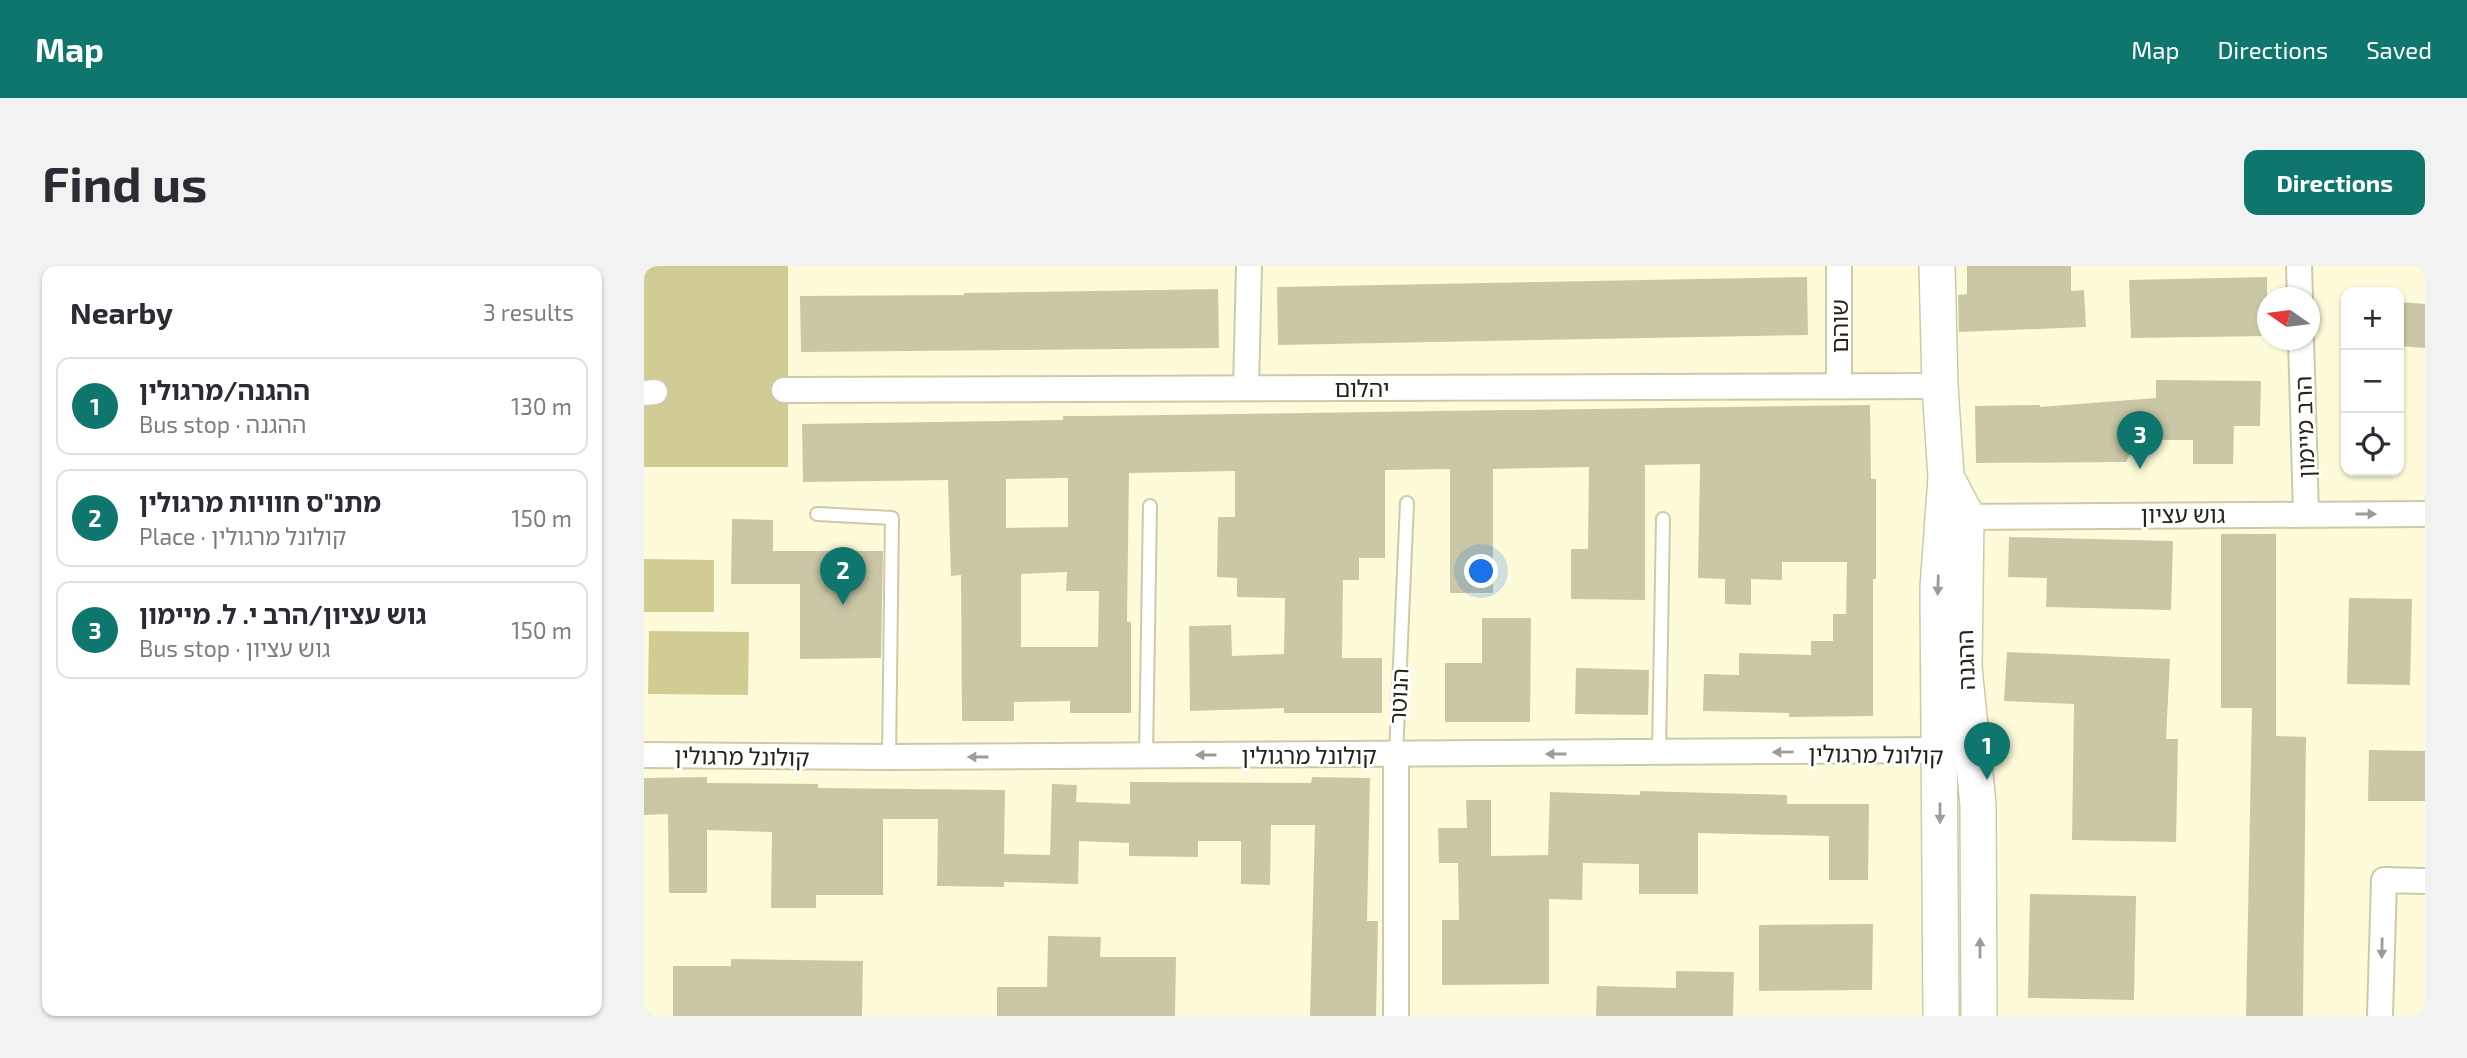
<!DOCTYPE html>
<html lang="en">
<head>
<meta charset="utf-8">
<style>
  body { margin:0; font-family:"Exo 2","Noto Sans Hebrew",sans-serif; background:#f2f2f3; color:#2b2b33 }
  .controls { position:absolute; right:21px; top:21px; display:grid; overflow:hidden; border-radius:14px; box-shadow:0 2px 5px #0004 }
  .controls button { width:63px; height:63px; display:grid; place-items:center; padding:0; border:0; border-bottom:2px solid #e1e1e2; background:#fff; color:#2b2b33; font:35px sans-serif }
  .compass { position:absolute; left:1613px; top:21px; width:63px; height:63px; border-radius:50%; background:#fff; box-shadow:0 2px 5px #0004; rotate:284deg }
  .you { position:absolute; left:838px; top:306px; width:24px; height:24px; margin:-18px; border:5px solid #fff; border-radius:50%; background:#1a73e8; box-shadow:0 0 0 10px #1a73e833 }
  .badge { display:grid; place-items:center; width:46px; height:46px; border-radius:50%; background:#0f766e; color:#fff; font-size:23px; font-weight:700 }
  .pin { position:absolute; translate:-50% -58px; filter:drop-shadow(0 2px 4px #0008) }
  .pin::after { content:''; position:absolute; top:37px; width:24px; height:21px; background:inherit; clip-path:polygon(0 0,100% 0,50% 100%) }
  .list { margin:0; padding:0; list-style:none }
  h2 { display:flex; justify-content:space-between; align-items:center; height:91px; margin:0; padding:0 28px; font-size:30px }
  h2 small { font-size:23px; font-weight:400; color:#7c7c81 }
  .list li { display:grid; grid-template-columns:46px 1fr auto; gap:21px; align-items:center; box-sizing:border-box; height:98px; margin:0 14px 14px; padding:0 14px; border:2px solid #e1e1e2; border-radius:14px }
  .list b { display:block; font-size:26px; white-space:nowrap }
  .list p { margin:0; font-size:23px; white-space:nowrap; color:#7c7c81 }
  .list em { font-size:23px; font-style:normal; color:#7c7c81 }
  .icon { flex:none; width:38px; height:38px; fill:none; stroke:currentColor; stroke-width:2; stroke-linecap:round; stroke-linejoin:round }
  .map { position:relative; flex:none; width:1781px; height:750px; overflow:hidden; border-radius:14px }
  header { display:flex; align-items:center; gap:42px; box-sizing:border-box; height:98px; padding:0 35px; background:#0f766e; color:#fff }
  header strong { font-size:33px }
  nav { display:flex; gap:38px; margin-inline-start:auto; font-size:24px }
  .intro { display:flex; align-items:center; justify-content:space-between; box-sizing:border-box; height:168px; padding:0 42px }
  h1 { margin:0; font-size:49px }
  .button { padding:18px 32px; border-radius:14px; background:#0f766e; color:#fff; font-size:24px; font-weight:700 }
  main { display:flex; gap:42px; padding:0 42px }
  aside { flex:1; background:#fff; border-radius:14px; box-shadow:0 2px 5px #0004 }
  .map>svg:first-child { display:block }
  .green { fill:#d0cc94 }
  .building { fill:#c9c7a6; fill-rule:evenodd }
  .lines { fill:none; stroke-linecap:round; stroke-linejoin:round }
  .lane-casing { stroke:#cccba9; stroke-width:16 }
  .street-casing { stroke:#cccba9; stroke-width:28 }
  .secondary-casing { stroke:#cccba9; stroke-width:38 }
  .lane { stroke:#fff; stroke-width:12 }
  .street { stroke:#fff; stroke-width:24 }
  .secondary { stroke:#fff; stroke-width:35 }
  .oneway { fill:#9d9c97 }
  .labels { text-anchor:middle; dominant-baseline:central; stroke-width:6; stroke-linejoin:round; paint-order:stroke }
  .street-label { font-size:23px; fill:#252417; stroke:#fff }
</style>
</head>
<body>
<header>
<strong>Map</strong>
<nav><a>Map</a><a>Directions</a><a>Saved</a></nav>
</header>
<div class="intro"><h1>Find us</h1><a class="button">Directions</a></div>
<main>
<aside>
<h2>Nearby<small>3 results</small></h2>
<ul class="list">
<li><span class="badge">1</span><div><b>ההגנה/מרגולין</b><p>Bus stop · ההגנה</p></div><em>130 m</em></li>
<li><span class="badge">2</span><div><b>מתנ&quot;ס חוויות מרגולין</b><p>Place · קולונל מרגולין</p></div><em>150 m</em></li>
<li><span class="badge">3</span><div><b>גוש עציון/הרב י. ל. מיימון</b><p>Bus stop · גוש עציון</p></div><em>150 m</em></li>
</ul>
</aside>
<div class="map">
<svg width="1781" height="750" viewBox="0 0 1781 750">
  <rect width="100%" height="100%" fill="#fdfbd9"/>
  <!-- green -->
  <g class="green">
    <rect x="0" y="0" width="144" height="201"/>
    <path d="M0,293L70,294V346H0Z"/>
    <path d="M5,365L105,366L104,429L4,428Z"/>
  </g>
  <!-- building -->
  <g class="building">
    <path d="M1323,0H1427V25L1440,24L1442,61L1315,66L1314,29L1323,28Z"/>
    <path d="M1163,11L1164,69L634,79L633,21Z"/>
    <path d="M1623,11V70L1487,72L1485,14Z"/>
    <path d="M574,23L575,82L157,86L156,30L320,29V27Z"/>
    <path d="M1755,36L1781,38V82L1755,80Z"/>
    <path d="M1512,114L1617,115L1616,160H1590L1589,198H1549V174H1493L1482,196L1332,197L1331,140L1396,139V141L1512,132Z"/>
    <path d="M1226,139L1227,213H1232V313H1229V450L1145,451V447L1059,445L1060,408L1095,409V387L1167,389V375H1189V348H1202L1203,296H1138V314L1107,313V339L1081,338V313L1054,312L1056,198L1001,199V334L927,333V283H944L945,201L849,203V327H806V203L741,204V292H715V314H699L698,392H738V447H640V442L546,445L545,360L587,359L588,390L640,388L641,332L593,331V312L573,311L574,251H591V205L485,207L483,356H487V447H426V435L370,436V455H318L317,309L307,310L304,214L159,216L158,158L419,154V150H446ZM424,212V261L362,262V213ZM423,306L422,325H455L454,381H377V308Z"/>
    <path d="M88,253L129,254V285H239L237,392L156,393V318H87Z"/>
    <path d="M1577,268H1632V470L1662,471L1659,750H1602L1608,442H1577Z"/>
    <path d="M1365,271L1529,275L1527,344L1402,341L1403,312L1364,311Z"/>
    <path d="M1705,332L1768,333L1766,419L1703,418Z"/>
    <path d="M838,352H887L886,456H801V397H838Z"/>
    <path d="M1363,386L1526,393L1522,473H1534L1532,576L1428,574L1430,438L1360,435Z"/>
    <path d="M932,402L1005,404L1004,449L931,448Z"/>
    <path d="M1725,484L1781,485V535H1724Z"/>
    <path d="M63,511V517L174,518V522L361,524L360,588L406,589L408,518L433,519L432,536L486,538V516L667,517L668,511L726,512L723,655H734L732,750H666L671,559H627L626,619L597,618V575H554V591L485,590V577L435,575L434,618L360,616V621L293,620L294,553H239V629H172V642H127L128,566L63,564V627H25L24,548L0,549V512Z"/>
    <path d="M996,525L1143,529V538H1225L1224,614H1185V570L1054,567V628H995V598L939,597L938,634L905,633V718L798,719V654H815L814,597H795L794,562H823L822,534H847V590L904,589L906,526L996,529Z"/>
    <path d="M1386,628L1492,630L1490,734L1384,732Z"/>
    <path d="M1229,658L1228,724L1115,725V659Z"/>
    <path d="M404,670L457,671L456,691H532L531,750H353V721H403Z"/>
    <path d="M87,693L219,695L218,750H29V700H87Z"/>
    <path d="M1032,705L1090,706L1089,750H952L953,720L1032,722Z"/>
  </g>
  <g class="lines">
    <!-- lane casing -->
    <g class="lane-casing">
      <g id="lane">
        <path d="M173,248L248,252L245,491"/>
        <path d="M1015,487L1019,253"/>
        <path d="M752,489L763,237"/>
        <path d="M502,490L506,240"/>
      </g>
    </g>
    <!-- street casing -->
    <g class="street-casing">
      <g id="street">
        <path d="M1195,0V120"/>
        <path d="M1655,0L1656,32"/>
        <path d="M1657,74L1662,248"/>
        <path d="M602,122L605,0"/>
        <path d="M140,124L1296,120"/>
        <path d="M0,127L11,126"/>
        <path d="M1305,251L1781,248"/>
        <path d="M0,489L245,491L1295,484L1311,490"/>
        <path d="M752,489V750"/>
        <path d="M1736,750L1740,614L1781,615"/>
      </g>
    </g>
    <!-- secondary casing -->
    <g class="secondary-casing">
      <g id="secondary">
        <path d="M1293,0L1296,120L1302,211L1294,322L1297,750"/>
        <path d="M1305,217L1322,249L1320,402L1334,538L1335,750"/>
      </g>
    </g>
    <!-- lane -->
    <use href="#lane" class="lane"/>
    <!-- street -->
    <use href="#street" class="street"/>
    <!-- secondary -->
    <use href="#secondary" class="secondary"/>
  </g>
  <!-- one-way arrows -->
  <defs><path id="oneway-solid" d="M-6-.8H1V-3.2L6.5 0L1 3.2V.8H-6Z" transform="scale(1.75)"/></defs>
  <g class="oneway">
    <use href="#oneway-solid" transform="translate(1722 248)"/>
    <use href="#oneway-solid" transform="translate(1294 319) rotate(92)"/>
    <use href="#oneway-solid" transform="translate(1139 486) rotate(179)"/>
    <use href="#oneway-solid" transform="translate(912 488) rotate(180)"/>
    <use href="#oneway-solid" transform="translate(562 489) rotate(180)"/>
    <use href="#oneway-solid" transform="translate(334 491) rotate(180)"/>
    <use href="#oneway-solid" transform="translate(1296 547) rotate(90)"/>
    <use href="#oneway-solid" transform="translate(1336 682) rotate(-90)"/>
    <use href="#oneway-solid" transform="translate(1738 682) rotate(91)"/>
  </g>
  <g class="labels">
    <!-- street labels -->
    <g class="street-label">
      <text transform="translate(1195 60) rotate(-90)">שוהם</text>
      <text x="718" y="122">יהלום</text>
      <text transform="translate(1660 161) rotate(-92)">הרב מיימון</text>
      <text x="1539" y="248">גוש עציון</text>
      <text transform="translate(1321 394) rotate(-92)">ההגנה</text>
      <text transform="translate(754 430) rotate(-87)">הנוטר</text>
      <text transform="translate(1232 488) rotate(1)">קולונל מרגולין</text>
      <text x="665" y="489">קולונל מרגולין</text>
      <text transform="translate(98 490) rotate(1)">קולונל מרגולין</text>
    </g>
  </g>
</svg>
<div class="controls">
<button>+</button>
<button>−</button>
<button><svg class="icon" aria-label="locate" viewBox="0 0 24 24"><circle cx="12" cy="12" r="6"/><path d="M12 2v4M12 18v4M2 12h4M18 12h4"/></svg></button>
</div>
<svg class="compass" viewBox="-18 -18 36 36"><path d="M0-13l5 13h-10z" fill="#e53935"/><path d="M0 13l5-13h-10z" fill="#7c7c81"/></svg>
<div class="you"></div>
<div class="pin badge" style="left:1343px;top:514px">1</div>
<div class="pin badge" style="left:199px;top:339px">2</div>
<div class="pin badge" style="left:1496px;top:203px">3</div>
</div>
</main>
</body>
</html>
